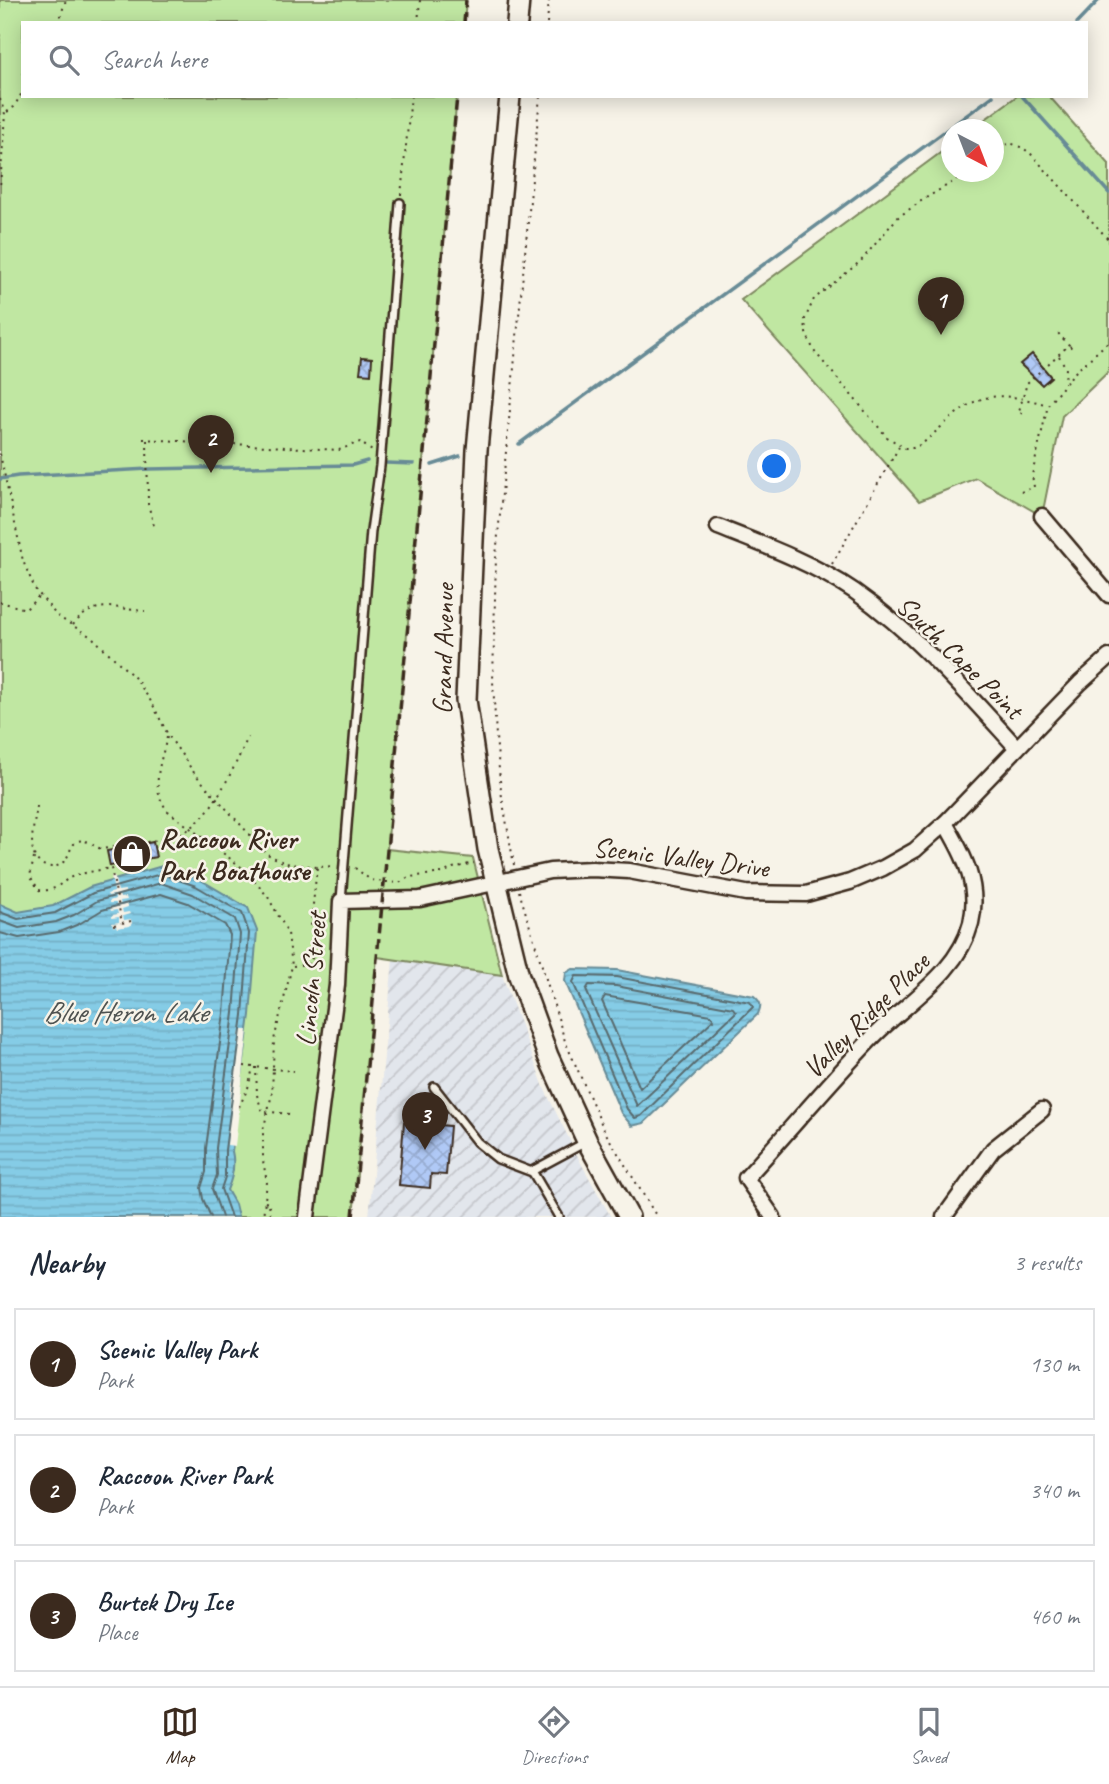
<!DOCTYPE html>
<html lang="en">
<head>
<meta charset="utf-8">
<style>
  body { margin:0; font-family:Caveat,sans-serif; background:#f6f6f7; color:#1f2937 }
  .compass { position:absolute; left:941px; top:119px; width:63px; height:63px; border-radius:50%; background:#fff; box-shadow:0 4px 18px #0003; rotate:138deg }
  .you { position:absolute; left:775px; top:467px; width:24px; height:24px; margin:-18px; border:5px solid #fff; border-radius:50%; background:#1a73e8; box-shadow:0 0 0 10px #1a73e833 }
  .badge { display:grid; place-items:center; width:46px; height:46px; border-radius:50%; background:#3b2a1e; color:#fff; font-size:23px; font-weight:700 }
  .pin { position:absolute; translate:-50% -58px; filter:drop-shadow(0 2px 4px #0008) }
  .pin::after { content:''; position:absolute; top:37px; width:24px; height:21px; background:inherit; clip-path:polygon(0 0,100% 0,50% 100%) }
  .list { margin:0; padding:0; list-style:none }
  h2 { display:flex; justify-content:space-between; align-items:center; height:91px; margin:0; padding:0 28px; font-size:30px }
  h2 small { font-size:23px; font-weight:400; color:#747a83 }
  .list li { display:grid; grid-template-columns:46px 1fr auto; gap:21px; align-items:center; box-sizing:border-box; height:112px; margin:0 14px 14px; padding:0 14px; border:2px solid #e0e1e3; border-radius:0px }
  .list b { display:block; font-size:26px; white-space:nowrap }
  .list p { margin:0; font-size:23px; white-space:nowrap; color:#747a83 }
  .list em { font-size:23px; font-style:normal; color:#747a83 }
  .icon { flex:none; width:38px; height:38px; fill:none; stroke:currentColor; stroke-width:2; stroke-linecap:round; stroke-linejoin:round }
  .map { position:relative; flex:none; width:1109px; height:1217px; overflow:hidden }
  .search { position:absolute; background:#fff; box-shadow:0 4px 18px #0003; left:21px; right:21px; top:21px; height:77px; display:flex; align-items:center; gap:18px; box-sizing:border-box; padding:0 24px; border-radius:0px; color:#747a83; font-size:26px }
  .sheet { height:469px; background:#fff }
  nav { display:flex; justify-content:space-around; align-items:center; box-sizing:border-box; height:98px; border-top:2px solid #e0e1e3; background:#fff; font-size:19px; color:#747a83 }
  nav a { display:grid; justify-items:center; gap:4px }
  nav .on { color:#3b2a1e }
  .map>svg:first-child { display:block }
  .industrial { fill:url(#industrial-furrows) }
  .park { fill:#c0e7a2; stroke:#7e8860; stroke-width:2 }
  .water { fill:url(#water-rules); stroke:#678b96; stroke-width:2 }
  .pier { fill:#f7f3e8 }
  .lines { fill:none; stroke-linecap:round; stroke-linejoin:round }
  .shore { stroke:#596b6e; stroke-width:2 }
  .stream { stroke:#678b96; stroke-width:3.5 }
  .building { fill:url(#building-cross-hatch); stroke:#3b2a1e; stroke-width:2 }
  .service-casing { stroke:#3b2a1e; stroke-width:12 }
  .minor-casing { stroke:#3b2a1e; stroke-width:19 }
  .secondary-casing { stroke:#3b2a1e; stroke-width:24 }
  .path { stroke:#3b2a1e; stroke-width:2; stroke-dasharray:2 5; stroke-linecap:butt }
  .service { stroke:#f7f3e8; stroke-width:7 }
  .minor { stroke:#f7f3e8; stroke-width:14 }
  .secondary { stroke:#f7f3e8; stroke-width:19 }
  .rail { stroke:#3b2a1e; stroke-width:3.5; stroke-dasharray:10 5; stroke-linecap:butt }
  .labels { text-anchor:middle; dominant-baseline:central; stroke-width:5; stroke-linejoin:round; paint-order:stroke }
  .street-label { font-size:28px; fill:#3b2a1e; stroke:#f7f3e8 }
  .poi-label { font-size:28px; font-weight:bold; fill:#3b2a1e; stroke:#f7f3e8; text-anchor:start }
  .water-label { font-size:30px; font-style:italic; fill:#4e5250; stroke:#f7f3e8 }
</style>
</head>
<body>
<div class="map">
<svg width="1109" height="1217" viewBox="0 0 1109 1217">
  <defs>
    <pattern id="industrial-furrows" width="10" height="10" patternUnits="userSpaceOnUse" patternTransform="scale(1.75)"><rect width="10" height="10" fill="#e2e6ec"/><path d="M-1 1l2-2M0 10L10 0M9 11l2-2" fill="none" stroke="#c3c5ca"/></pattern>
    <pattern id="water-rules" width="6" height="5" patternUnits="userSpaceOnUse" patternTransform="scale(1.75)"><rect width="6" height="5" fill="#85cce6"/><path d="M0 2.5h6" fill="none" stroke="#74afc5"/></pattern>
    <pattern id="building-cross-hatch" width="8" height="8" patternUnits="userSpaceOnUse" patternTransform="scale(1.75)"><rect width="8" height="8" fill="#b0c9f6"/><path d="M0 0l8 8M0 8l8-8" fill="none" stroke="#98add2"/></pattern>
  </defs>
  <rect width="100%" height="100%" fill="#f7f3e8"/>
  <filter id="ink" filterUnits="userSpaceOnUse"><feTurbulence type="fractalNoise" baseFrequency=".0143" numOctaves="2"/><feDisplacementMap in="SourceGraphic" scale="14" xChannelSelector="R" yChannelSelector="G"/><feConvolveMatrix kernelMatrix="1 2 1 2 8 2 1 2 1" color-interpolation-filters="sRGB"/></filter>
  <g filter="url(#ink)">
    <!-- industrial -->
    <path class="industrial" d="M393,959L502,975L545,1090L581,1163L611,1217H369Z"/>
    <!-- park -->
    <g class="park">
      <path d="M0,0H466L464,23H23V96H457L387,849L473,858L502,975L377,957L353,1217H0Z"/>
      <path d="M1017,96H1049L1109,164V371L1062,416L1042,516L976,478L919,501L741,300L951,145V172H993V130L972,129Z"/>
    </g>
    <!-- water -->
    <g class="water">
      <path d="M162,866L199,879L248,908L257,931L250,1015L232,1151C235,1164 233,1177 227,1190L235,1204L238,1217H0V904L18,912L53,906L90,887Z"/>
      <path d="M573,969L617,970L754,996C761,1002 762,1005 758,1014L644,1123L632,1126L621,1113L565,981L566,973Z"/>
    </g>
    <!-- pier -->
    <g class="pier">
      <path d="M114,875L118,891L125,890V893L119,894L120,898L126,897L127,900L120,901L121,906L128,904V907L122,909L123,913L129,912L130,914L123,916L124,920L131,919L132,923L130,926L117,928L116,926L113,927L112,923L119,922V917L112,918V915L118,914L117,910L111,911L110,908L116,907V903H109V901L115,899L114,895L108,896L107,894L114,892L111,876Z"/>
      <path d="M240,1030H248L235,1146L227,1145L231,1087L236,1069Z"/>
    </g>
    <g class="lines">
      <!-- shore -->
      <g class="shore">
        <path d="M0,912L18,919L55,913L93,893L161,874L196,886L242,913L249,933L243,1015L225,1150V1177L221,1189L231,1217"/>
        <path d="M0,921L19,928L56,922L74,915L97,901L161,883L193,894L235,919L240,934L234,1013L216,1148L217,1175L212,1189L222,1217"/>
        <path d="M0,933L19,938L59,932L79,924L102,910L161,894L188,903L225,925L230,935L224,1013L206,1148V1172L201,1188L203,1199L211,1217"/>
        <path d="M576,976L617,977L750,1002L753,1007L641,1116L635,1118L627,1109L573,982Z"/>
        <path d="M589,985L616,986L733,1008L736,1012L637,1106L586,990Z"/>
        <path d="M605,996L711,1015L714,1019L640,1088L602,1001Z"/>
      </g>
      <!-- stream -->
      <g class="stream">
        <path d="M1077,23L1099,0"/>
        <path d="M1022,96L1109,193"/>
        <path d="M519,444L993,96"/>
        <path d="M386,463L414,464"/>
        <path d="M432,465L460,456"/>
        <path d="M0,479L18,476L149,469L353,465L367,461"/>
      </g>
    </g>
    <!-- building -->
    <g class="building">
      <path d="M1032,354L1051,377L1042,385L1020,364Z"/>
      <path d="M362,357L372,358L371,374L360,373Z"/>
      <path d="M153,842L156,857L110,866L107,851Z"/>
      <path d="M404,1122L450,1126L446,1175L431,1174L430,1188L399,1185Z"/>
    </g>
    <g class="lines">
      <!-- service casing -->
      <g class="service-casing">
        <g id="service">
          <path d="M341,900L371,531L380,466L400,203"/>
          <path d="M434,1087L477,1142L498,1159L532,1172"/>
          <path d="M559,1217L532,1171L586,1142"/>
        </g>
      </g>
      <!-- minor casing -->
      <g class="minor-casing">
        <g id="minor">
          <path d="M1042,516L1109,595"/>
          <path d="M718,527C764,545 813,563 854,591C917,635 966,692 1017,748"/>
          <path d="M307,1217L337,985L341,901L420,899L550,871L592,869L629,871L746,893L806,894L850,882L883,868L915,850L945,823L1080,683L1109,657"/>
          <path d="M773,1217L746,1178C788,1132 828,1084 871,1039C905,1003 958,974 971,923C980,885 964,855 945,823"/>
          <path d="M944,1217L993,1149L1042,1110"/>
        </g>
      </g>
      <!-- secondary casing -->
      <g class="secondary-casing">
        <g id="secondary">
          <path d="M517,23L519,0"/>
          <path d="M510,96L477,450L466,700L488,849L519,976L548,1056L587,1141L629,1217"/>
        </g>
      </g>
      <!-- path -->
      <g class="path">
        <path d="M58,23L66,0"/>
        <path d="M418,23L420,0"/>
        <path d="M547,23L549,0"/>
        <path d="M0,99L5,114L0,187"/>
        <path d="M7,112L14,107L23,91"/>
        <path d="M993,150L1010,143L1023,148L1031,154L1109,240"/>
        <path d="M970,172L924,199L897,218L861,261L814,299L805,319L806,333L814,351L887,437L905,448H913L922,444C972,400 978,385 1048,405"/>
        <path d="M401,195L411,96"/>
        <path d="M1070,346L1074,351"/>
        <path d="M1059,356L1066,368L1065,383"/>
        <path d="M1021,414L1022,412L1019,411L1027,383L1069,345L1056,331"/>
        <path d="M143,439L339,450L360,442L372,451"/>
        <path d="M147,440L148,504L154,526"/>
        <path d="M0,454L23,561L35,589L57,616L93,638L136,679L152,703L168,735L195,774L267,854L285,863L317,867"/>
        <path d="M1021,492L1034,487L1032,475L1048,405L1073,374L1109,341"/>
        <path d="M832,564L899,447"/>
        <path d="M0,602L26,609L39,596"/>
        <path d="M73,625C96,598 114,609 145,611"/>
        <path d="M167,737C161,762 149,789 168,811L245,870L268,897L288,933L292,966L274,1040L272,1094L263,1131V1161L267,1182L263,1217"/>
        <path d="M37,806C35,823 23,859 46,866C52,868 57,867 62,863C70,858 69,845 78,841C87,838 94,848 103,849C127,844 163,842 184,832C211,819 236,764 248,737"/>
        <path d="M34,858L30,876L39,890C56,893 62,880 76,875C88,872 100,870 111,868L122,923L131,921"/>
        <path d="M514,865L501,791L496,737L493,681L496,556L540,96"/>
        <path d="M355,868L368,878L375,881L399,883L409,877L443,873L453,868L474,863"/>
        <path d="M519,891L565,1041L605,1132L657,1217"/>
        <path d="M114,925L121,923"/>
        <path d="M293,966L308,964L315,954L311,923L317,867L335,866"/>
        <path d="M244,1066L294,1071"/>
        <path d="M256,1067L257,1095L262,1111L289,1114"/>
        <path d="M239,1107L248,1088L253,1068"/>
        <path d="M265,1202L269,1203L270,1214L273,1216"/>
      </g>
      <!-- service -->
      <use href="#service" class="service"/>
      <!-- minor -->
      <use href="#minor" class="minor"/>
      <!-- secondary -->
      <use href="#secondary" class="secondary"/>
      <!-- rail -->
      <g class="rail">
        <path d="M464,23L466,0"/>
        <path d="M353,1217L457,96"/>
      </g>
    </g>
  </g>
  <!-- icons -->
  <defs>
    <g id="shop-disc" transform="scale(2.0125)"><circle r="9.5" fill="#3b2a1e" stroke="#f7f3e8"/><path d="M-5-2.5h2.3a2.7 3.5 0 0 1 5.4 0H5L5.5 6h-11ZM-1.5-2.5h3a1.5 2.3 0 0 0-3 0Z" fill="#fff"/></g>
  </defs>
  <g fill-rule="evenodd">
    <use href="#shop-disc" x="132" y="854"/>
  </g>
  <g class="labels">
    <!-- street labels -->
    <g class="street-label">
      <text transform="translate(443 649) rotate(-89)">Grand Avenue</text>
      <text transform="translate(960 657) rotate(44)">South Cape Point</text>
      <text transform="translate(681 857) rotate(7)">Scenic Valley Drive</text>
      <text transform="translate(311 979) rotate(-85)">Lincoln Street</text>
      <text transform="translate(866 1015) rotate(-45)">Valley Ridge Place</text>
    </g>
    <!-- poi labels -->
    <g class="poi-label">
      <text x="159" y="838">Raccoon River<tspan x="159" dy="32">Park Boathouse</tspan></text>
    </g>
    <!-- water labels -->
    <g class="water-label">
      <text x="125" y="1012">Blue Heron Lake</text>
    </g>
  </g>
</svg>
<svg class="compass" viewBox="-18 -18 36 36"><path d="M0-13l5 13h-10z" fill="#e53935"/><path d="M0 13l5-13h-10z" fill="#747a83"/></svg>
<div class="you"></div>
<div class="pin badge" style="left:941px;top:335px">1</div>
<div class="pin badge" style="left:211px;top:473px">2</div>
<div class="pin badge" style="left:425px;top:1150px">3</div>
<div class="search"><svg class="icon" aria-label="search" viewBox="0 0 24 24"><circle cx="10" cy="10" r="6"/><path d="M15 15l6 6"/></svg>Search here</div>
</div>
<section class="sheet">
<h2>Nearby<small>3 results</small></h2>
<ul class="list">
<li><span class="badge">1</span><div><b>Scenic Valley Park</b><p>Park</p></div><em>130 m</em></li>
<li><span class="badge">2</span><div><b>Raccoon River Park</b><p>Park</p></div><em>340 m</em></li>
<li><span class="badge">3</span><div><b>Burtek Dry Ice</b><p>Place</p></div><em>460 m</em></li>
</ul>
</section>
<nav>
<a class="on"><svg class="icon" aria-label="map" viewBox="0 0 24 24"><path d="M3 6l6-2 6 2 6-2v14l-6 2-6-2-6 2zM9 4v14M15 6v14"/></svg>Map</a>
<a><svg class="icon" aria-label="directions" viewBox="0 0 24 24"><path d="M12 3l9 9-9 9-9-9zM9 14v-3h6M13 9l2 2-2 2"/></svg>Directions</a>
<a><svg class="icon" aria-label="saved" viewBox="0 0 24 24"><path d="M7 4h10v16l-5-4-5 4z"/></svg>Saved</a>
</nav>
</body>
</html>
